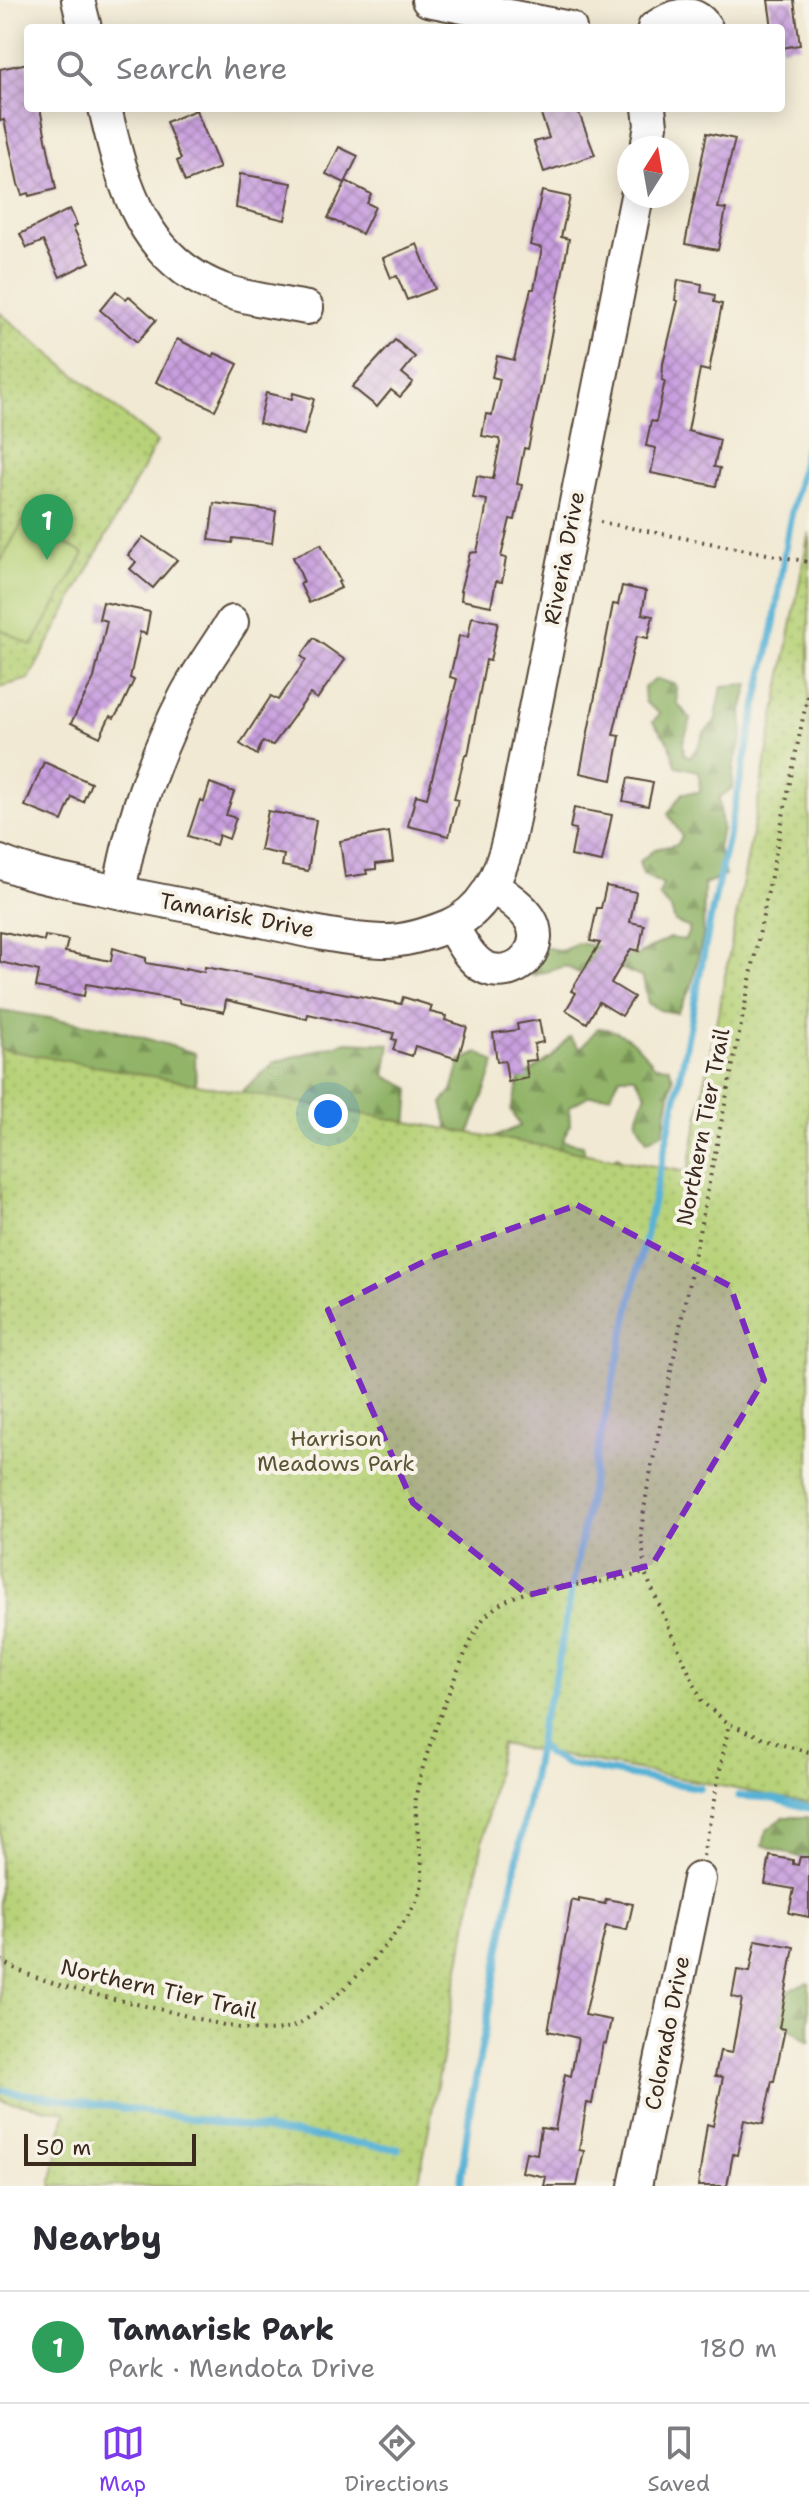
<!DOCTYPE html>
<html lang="en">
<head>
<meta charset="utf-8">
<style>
  body { margin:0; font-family:"Shantell Sans",sans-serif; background:#f7f7f7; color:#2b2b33 }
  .compass { position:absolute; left:617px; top:136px; width:72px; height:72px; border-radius:50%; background:#fff; box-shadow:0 4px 20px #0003; rotate:11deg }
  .scale { position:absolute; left:24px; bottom:20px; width:172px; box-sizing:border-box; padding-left:8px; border:4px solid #3b2a1e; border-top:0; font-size:22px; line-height:28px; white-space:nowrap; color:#3b2a1e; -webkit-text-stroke:6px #f7f3e8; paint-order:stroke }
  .you { position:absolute; left:328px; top:1114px; width:28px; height:28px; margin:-20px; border:6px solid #fff; border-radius:50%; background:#1a73e8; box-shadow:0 0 0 12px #1a73e833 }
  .badge { display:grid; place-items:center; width:52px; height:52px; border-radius:50%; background:#7c3aed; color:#fff; font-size:26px; font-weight:700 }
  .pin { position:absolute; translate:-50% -66px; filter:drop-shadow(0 2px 4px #0008) }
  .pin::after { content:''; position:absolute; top:42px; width:28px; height:24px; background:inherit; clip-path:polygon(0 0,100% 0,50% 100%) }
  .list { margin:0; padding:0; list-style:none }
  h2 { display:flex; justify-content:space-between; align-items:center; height:104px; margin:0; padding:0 32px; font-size:34px }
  h2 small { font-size:26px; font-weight:400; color:#7c7c81 }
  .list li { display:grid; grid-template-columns:52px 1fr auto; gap:24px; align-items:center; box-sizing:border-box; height:112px; padding:0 32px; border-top:2px solid #e1e1e2 }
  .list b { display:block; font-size:30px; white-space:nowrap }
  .list p { margin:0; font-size:26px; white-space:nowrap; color:#7c7c81 }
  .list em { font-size:26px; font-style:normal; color:#7c7c81 }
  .icon { flex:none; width:44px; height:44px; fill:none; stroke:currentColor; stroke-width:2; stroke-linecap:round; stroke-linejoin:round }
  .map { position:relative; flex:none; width:809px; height:2186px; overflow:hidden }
  .search { position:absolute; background:#fff; box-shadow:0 4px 20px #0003; left:24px; right:24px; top:24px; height:88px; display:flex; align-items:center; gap:20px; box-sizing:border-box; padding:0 28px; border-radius:8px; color:#7c7c81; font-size:30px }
  .sheet { height:216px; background:#fff }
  nav { display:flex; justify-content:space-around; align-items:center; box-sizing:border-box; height:112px; border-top:2px solid #e1e1e2; background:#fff; font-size:22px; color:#7c7c81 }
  nav a { display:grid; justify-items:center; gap:4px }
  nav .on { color:#7c3aed }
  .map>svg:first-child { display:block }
  .forest { fill:url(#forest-firs); stroke:#666f43; stroke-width:2 }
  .park { fill:url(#park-dots); stroke:#797e4b; stroke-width:2 }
  .garden { fill:#b7d278; stroke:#797e4b; stroke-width:2 }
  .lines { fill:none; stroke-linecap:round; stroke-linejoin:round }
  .stream { stroke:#58b2d6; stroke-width:7 }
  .building { fill:url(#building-cross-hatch) }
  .minor-casing { stroke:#564739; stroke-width:36 }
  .path { stroke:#564739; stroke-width:4; stroke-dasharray:2 6; stroke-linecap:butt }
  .minor { stroke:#fff; stroke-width:32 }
  .marked { fill:#7b2cbf; fill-opacity:0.2; stroke:#7b2cbf; stroke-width:6; stroke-dasharray:16 10; stroke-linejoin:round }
  .labels { text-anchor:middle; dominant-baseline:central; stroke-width:8; stroke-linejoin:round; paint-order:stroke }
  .street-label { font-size:22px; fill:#3b2a1e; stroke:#f7f3e8 }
  .park-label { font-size:22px; fill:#5a5434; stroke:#f7f3e8 }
</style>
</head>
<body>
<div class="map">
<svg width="809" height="2186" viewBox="0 0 809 2186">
  <defs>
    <pattern id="forest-firs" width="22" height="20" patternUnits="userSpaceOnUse" patternTransform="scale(2)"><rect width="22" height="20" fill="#91b468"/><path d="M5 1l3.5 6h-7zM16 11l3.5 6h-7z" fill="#789355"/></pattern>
    <pattern id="park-dots" width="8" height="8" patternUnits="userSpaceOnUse" patternTransform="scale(2)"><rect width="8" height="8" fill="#b7d278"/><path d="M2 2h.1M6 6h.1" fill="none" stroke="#9eb467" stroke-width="1.8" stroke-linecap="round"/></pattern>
    <pattern id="building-cross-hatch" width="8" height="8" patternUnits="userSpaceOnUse" patternTransform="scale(2)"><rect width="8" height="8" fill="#c99fdf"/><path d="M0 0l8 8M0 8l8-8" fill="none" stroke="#a482b4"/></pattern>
  </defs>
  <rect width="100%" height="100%" fill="#f7f3e8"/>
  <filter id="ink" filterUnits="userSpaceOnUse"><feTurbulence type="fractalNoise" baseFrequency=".0125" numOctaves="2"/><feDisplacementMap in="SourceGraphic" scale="16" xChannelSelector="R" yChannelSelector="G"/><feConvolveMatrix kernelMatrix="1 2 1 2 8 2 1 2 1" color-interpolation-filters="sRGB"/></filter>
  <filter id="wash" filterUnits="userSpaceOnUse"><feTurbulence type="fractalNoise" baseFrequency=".006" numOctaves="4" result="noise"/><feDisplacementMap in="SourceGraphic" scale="32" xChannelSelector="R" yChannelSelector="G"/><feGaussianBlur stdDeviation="1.8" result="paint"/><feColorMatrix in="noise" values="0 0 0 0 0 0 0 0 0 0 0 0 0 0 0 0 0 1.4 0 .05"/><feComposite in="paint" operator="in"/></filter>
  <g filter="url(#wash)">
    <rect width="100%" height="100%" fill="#f1e9d3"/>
    <!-- forest -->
    <g class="forest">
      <path d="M657,679L676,685L677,703L691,720L683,742L684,754L690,757L698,747L704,733L715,722L722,686L749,684L742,711L743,736L734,764L732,788L719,798L722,828L718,848L725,876L704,884L703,936L691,988L677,1013L660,1010L648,1003L643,978L607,962L581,974L565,966L533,976V960L544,947L562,951L577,943L629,951L636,956L669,938L685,940L690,928L675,922L671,909L659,896L663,885L643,874L639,862L655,849L678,844L682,836L668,814L683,793L700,792L699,771L676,766L670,744L653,722L660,714L645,702L644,687Z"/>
      <path d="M0,1010L111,1028L195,1053L196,1102H230L275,1062L347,1042L390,1044L385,1076L410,1088L405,1153L0,1071Z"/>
      <path d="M598,1028C626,1030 639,1046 655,1066L669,1067L673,1078L663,1132L647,1141L636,1121L646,1093L635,1076H620L610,1095L588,1096L569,1107L570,1125L562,1141L583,1145L587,1168L597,1173L600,1166L618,1156L628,1172L623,1183L665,1201L667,1214L655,1232L631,1227V1205L616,1199L591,1221L580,1242L606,1276V1299L586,1310L595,1324L592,1342L562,1365L575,1386L573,1400L558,1411L572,1454L553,1476L528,1483L521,1500L502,1503L491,1478C509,1459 513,1440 517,1415L537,1411L530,1391L545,1367L534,1365L532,1347L551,1314L543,1287L562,1271C558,1255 549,1250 544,1236C535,1213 544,1186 551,1165L546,1150L528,1157L527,1189L513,1214C480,1219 469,1218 440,1200L452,1141L442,1103L452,1091L461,1061L479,1053L495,1063L468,1138L482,1143L520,1126L511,1110L520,1079L552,1057L570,1037L580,1049Z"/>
      <path d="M784,1817H809V1860L763,1845L767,1830Z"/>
      <path d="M809,1983V2042L776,2018L773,2008L792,1988Z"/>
    </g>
    <!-- park -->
    <g class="park">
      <path d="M0,313L157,442L29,679L0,687Z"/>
      <path d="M809,532V1803L501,1744L418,2186H51L65,2112L0,2100V1049L688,1172Z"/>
    </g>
    <!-- garden -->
    <path class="garden" d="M23,521L84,554L32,646L0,629V563Z"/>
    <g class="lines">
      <!-- stream -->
      <g class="stream">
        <path d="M700,1788L567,1764L547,1754L539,1743L541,1724L554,1685L596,1459L677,1093L711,916L774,624L788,530L809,432"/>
        <path d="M739,1796L770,1798L809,1808"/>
        <path d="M0,2090L398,2149"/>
        <path d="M460,2186L470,2109L539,1743"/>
      </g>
    </g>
    <g id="blocks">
      <!-- building -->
      <g class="building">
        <path d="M768,0H794L800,45L781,48V28H772Z"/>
        <path d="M28,63V108H40L56,189L29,196L28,193L22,195L18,184L4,120L0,121V69Z"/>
        <path d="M539,108H577L595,155L544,172L534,142L549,138Z"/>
        <path d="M196,110L220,168L185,182L177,161L181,159L166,122Z"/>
        <path d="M707,133L735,139L718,208L726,209L718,250L685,244Z"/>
        <path d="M339,147L358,156L345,183L326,174Z"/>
        <path d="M240,174L292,183L285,220L236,208Z"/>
        <path d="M346,181L371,194L367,203L375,207L362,234L328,218Z"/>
        <path d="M542,191L570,197L561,237L569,239L542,383L528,449L524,448L517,484L522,485L515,520L510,519L501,557L506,558L502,582L496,581L491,606L461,600L462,591H460L470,553L477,552L485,514L487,500L473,498L477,476L493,479L500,443L499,439L482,436L486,414L492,415L500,379L492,377L497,356L514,360L531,289H534L542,248L530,245Z"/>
        <path d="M70,209L77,225L73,227L90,262L60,277L43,241L27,248L20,234Z"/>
        <path d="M417,244L435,289L407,300L397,276L391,278L383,258Z"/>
        <path d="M678,280L702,284L701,292L715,295L714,302L722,304L709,371L700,369L688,431L720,440L714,467L720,468L716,486L651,473L656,448L646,446L651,421L656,422L665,381L662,380L663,364L678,301L675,300Z"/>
        <path d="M116,291L126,299L129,296L156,320L137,342L100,310Z"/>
        <path d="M177,339L213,357L215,353L238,364L215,410L156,382Z"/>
        <path d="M395,340L415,357L402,373L413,382L400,397L391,390L377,407L352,387Z"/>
        <path d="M266,393L292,399L293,393L314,399L304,435L259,423Z"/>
        <path d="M214,503L276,511L272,543L233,538L232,543L209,540Z"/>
        <path d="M143,537L177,560L153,588L130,569L136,562L128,555Z"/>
        <path d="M321,544L340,581L338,582L341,588L309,603L300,584L304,582L293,557Z"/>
        <path d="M622,586L646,591L642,614L653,616L648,638L637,636L634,646L613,735L620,736L612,780L580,773L613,604L618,605Z"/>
        <path d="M103,602L150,612L146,634L140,632L130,678L134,680L122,706L114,718L110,716L100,737L71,723L94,678L107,621L99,619Z"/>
        <path d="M472,617L498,622L490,661L486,660L468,755H465L454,799L458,800L449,836L408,826L416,795L427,798L457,679L450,677L459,636L468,637Z"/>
        <path d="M314,638L345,660L317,699L310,694L273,745L262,742L257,755L240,744L271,696L278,700L306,660L301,656Z"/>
        <path d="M44,762L91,783L83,802L72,797L62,821L25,806Z"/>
        <path d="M628,778L653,783L648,806L623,801Z"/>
        <path d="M210,783L234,792L226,815L236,818L229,839L219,835L216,845L188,836L200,800L204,802Z"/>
        <path d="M574,808L612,815L602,862L571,856L576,829L570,828Z"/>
        <path d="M268,811L316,820L308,871L282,866L284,855L260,850Z"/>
        <path d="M389,832L393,862L376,864V869L366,870L367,874L345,877L340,841Z"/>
        <path d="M606,886L636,892L630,922L644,925L639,951L631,949L611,983L634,997L622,1016L599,1002L587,1023L566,1010L576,993L571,991L600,943L590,941L597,908H601Z"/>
        <path d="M0,931L44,941L45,936L68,940L65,952L111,961L113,948L146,958V963L185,970V968L204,972L205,967L401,1004L403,997L432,1006L430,1012L446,1016L445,1020L467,1027L458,1059L415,1046L412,1056L393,1050L396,1040L392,1039L394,1033L308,1014L307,1019L226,1000L224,1012L179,1003V1000L86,984L84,996L36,987L39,971L0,962Z"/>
        <path d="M539,1020L543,1042L534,1044L536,1060L525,1061L528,1078L508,1082L505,1061L497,1062L493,1033L518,1030L517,1024Z"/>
        <path d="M770,1856L793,1860V1864L798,1865L800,1857H809V1917L789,1913L794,1889L765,1884Z"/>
        <path d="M579,1899L605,1904L606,1899L633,1904L627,1930L606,1926L585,2015L611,2020L606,2044L603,2043L592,2104L587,2103L579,2150L584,2151L577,2186H544L546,2177L522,2172L526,2152L537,2154L541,2128L555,2130L565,2074L571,2076L578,2038L548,2031L572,1900L579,1902Z"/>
        <path d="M756,1940L794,1947L779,2028L785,2029L774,2081H772L763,2124L744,2120L737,2155L733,2154L727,2186H698L707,2124L713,2126L723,2077L715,2076L720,2051L732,2053L742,1999L732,1997L737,1970L750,1972Z"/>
      </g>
    </g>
  </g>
  <g filter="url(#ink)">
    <use href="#blocks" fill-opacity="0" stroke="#564739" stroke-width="2"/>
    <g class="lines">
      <!-- minor casing -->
      <g class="minor-casing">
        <g id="minor">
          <path d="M78,0L85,28"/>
          <path d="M428,0L570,28"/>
          <path d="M654,28C671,17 693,6 706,28"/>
          <path d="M105,108C123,186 143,264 229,292C254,300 281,303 307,308"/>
          <path d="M647,148L651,125L649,108"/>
          <path d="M0,862C31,875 62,880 94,887C136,896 178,904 220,912C272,922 330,939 382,941C403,942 428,934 448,926C486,911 502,871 510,834L637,196"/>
          <path d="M119,892C131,824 154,756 186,695C200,669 217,646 232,622"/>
          <path d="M451,925C461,941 472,966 492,970C521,976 546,945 530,919C522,906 505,896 493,886"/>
          <path d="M635,2186L699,1879"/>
        </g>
      </g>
      <!-- path -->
      <g class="path">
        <path d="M600,522L809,562"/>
        <path d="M809,688L647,1490L641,1531L645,1573L702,1702L729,1724L776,1743L809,1752"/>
        <path d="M703,1856L729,1724"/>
        <path d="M0,1960C41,1987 129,2001 179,2014C207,2021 258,2036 286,2029C320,2021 416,1923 421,1888C426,1859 413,1827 416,1797C419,1767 466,1639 485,1617C513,1587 553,1588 591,1583C609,1581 627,1577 645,1573"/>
      </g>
      <!-- minor -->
      <use href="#minor" class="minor"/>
    </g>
  </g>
  <!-- marked area -->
  <path class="marked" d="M577,1205L730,1286L764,1380L652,1565L528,1595L413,1503L328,1310L435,1256Z"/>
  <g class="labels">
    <!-- street labels -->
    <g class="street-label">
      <text transform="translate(564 558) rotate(-79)">Riveria Drive</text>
      <text transform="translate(237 915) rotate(11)">Tamarisk Drive</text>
      <text transform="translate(703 1127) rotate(-79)">Northern Tier Trail</text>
      <text transform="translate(159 1989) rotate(13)">Northern Tier Trail</text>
      <text transform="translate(667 2033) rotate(-79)">Colorado Drive</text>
    </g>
    <!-- park labels -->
    <g class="park-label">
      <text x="336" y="1438">Harrison<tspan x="336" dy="25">Meadows Park</tspan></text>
    </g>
  </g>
</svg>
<svg class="compass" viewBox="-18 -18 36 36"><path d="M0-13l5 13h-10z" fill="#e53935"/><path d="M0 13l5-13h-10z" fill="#7c7c81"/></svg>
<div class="scale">50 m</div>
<div class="you"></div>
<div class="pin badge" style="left:47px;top:560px;background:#2e9e5b">1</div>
<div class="search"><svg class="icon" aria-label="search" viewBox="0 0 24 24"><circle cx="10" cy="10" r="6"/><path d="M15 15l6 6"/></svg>Search here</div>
</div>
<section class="sheet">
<h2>Nearby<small></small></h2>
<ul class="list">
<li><span class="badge" style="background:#2e9e5b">1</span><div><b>Tamarisk Park</b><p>Park · Mendota Drive</p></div><em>180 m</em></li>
</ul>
</section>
<nav>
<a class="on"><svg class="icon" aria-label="map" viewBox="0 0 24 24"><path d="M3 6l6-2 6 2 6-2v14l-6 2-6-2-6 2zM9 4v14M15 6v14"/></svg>Map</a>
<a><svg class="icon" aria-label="directions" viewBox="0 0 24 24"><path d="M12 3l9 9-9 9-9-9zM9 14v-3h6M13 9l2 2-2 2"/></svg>Directions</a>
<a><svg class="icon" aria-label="saved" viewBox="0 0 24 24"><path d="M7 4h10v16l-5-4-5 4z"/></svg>Saved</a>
</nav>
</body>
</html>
